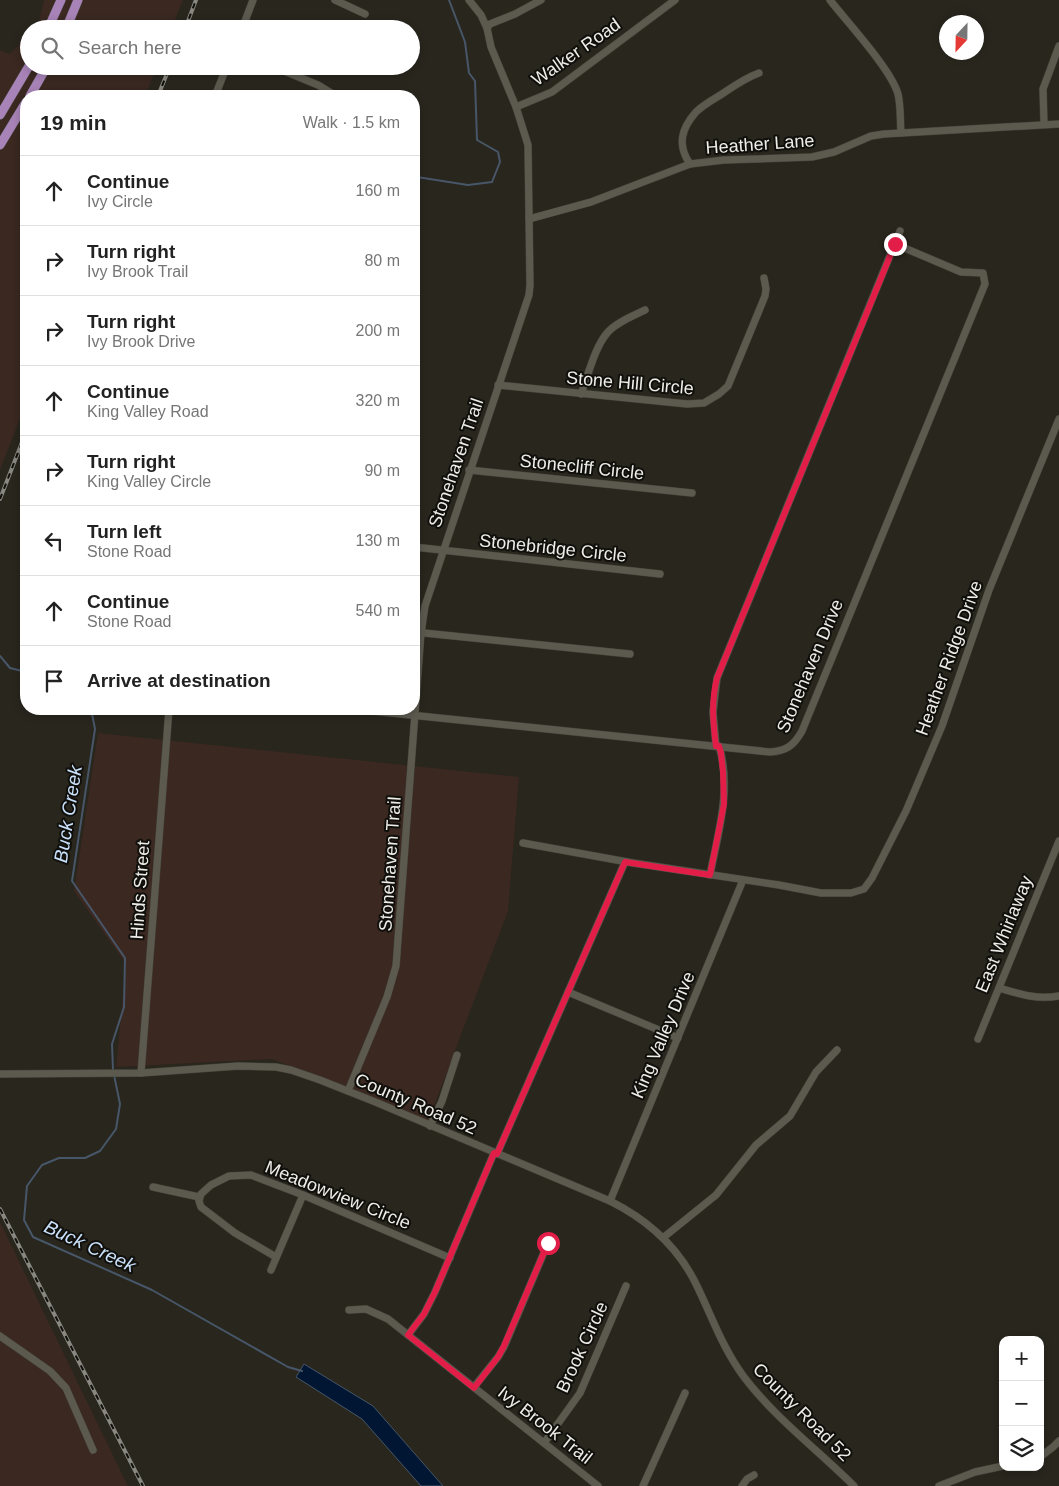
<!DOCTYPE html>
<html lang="en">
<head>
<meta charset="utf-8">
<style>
  body { margin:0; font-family:Helvetica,sans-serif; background:#f6f6f6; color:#222 }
  .controls { position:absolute; right:15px; bottom:15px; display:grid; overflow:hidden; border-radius:10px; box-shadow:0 2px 8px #0003 }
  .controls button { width:45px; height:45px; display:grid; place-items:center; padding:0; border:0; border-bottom:1px solid #e0e0e0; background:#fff; color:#222; font:25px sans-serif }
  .compass { position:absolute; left:939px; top:15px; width:45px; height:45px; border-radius:50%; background:#fff; box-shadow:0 2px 8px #0003; rotate:202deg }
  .stop { position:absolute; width:15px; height:15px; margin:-11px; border:4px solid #e11d48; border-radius:50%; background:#fff }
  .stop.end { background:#e11d48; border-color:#fff; box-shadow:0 1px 5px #0008 }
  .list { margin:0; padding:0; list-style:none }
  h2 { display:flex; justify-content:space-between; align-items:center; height:65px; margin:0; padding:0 20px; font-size:21px }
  h2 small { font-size:16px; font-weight:400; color:#767676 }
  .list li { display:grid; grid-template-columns:32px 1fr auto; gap:15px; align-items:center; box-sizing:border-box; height:70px; padding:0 20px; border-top:1px solid #e0e0e0 }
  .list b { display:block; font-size:19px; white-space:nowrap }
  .list p { margin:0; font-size:16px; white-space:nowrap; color:#767676 }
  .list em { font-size:16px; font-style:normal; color:#767676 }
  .icon { flex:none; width:28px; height:28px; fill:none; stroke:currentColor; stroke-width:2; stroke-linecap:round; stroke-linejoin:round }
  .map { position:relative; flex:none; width:1059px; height:1486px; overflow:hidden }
  .search { position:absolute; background:#fff; box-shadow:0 2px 8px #0003; left:20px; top:20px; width:400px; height:55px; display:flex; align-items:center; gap:12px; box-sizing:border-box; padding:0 18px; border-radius:28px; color:#767676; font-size:19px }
  .panel { position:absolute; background:#fff; box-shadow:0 2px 8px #0003; left:20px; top:90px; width:400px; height:625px; border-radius:20px }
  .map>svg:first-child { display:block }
  .industrial { fill:#3a2821 }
  .water { fill:#001632; stroke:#475668 }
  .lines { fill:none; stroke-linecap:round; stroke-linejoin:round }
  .stream { stroke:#475668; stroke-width:2 }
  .minor-casing { stroke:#424038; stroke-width:8 }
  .major-casing { stroke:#424038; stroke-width:10 }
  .minor { stroke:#5c5a4f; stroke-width:7 }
  .major { stroke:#a883b8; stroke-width:9 }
  .rail-casing { stroke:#898880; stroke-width:4 }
  .rail { stroke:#100f0b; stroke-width:2; stroke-dasharray:5.5; stroke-linecap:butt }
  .route { stroke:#e11d48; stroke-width:6 }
  .labels { text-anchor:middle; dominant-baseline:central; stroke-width:4; stroke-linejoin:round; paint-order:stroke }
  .street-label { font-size:18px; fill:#eeede7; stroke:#100f0b }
  .water-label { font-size:19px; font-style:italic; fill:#cae1fb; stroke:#100f0b }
</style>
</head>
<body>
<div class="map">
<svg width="1059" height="1486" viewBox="0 0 1059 1486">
  <rect width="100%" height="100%" fill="#28261d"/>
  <!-- industrial -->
  <g class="industrial">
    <path d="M44,0H183L171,29H34L38,25Z"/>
    <path d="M29,34V66H157L145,96H26V403L0,470V50L10,54Z"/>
    <path d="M98,733L519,777L508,911L428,1122L272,1059L116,1067L126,964L74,891Z"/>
    <path d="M0,1222L108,1445L128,1486H0Z"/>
  </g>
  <!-- water -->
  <path class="water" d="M304,1364L373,1406L443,1486H421L362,1419L296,1377Z"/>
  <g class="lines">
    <!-- stream -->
    <g class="stream">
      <path d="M414,178L417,177L468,185L492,182L500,162L498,152L477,140L475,81L469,73L465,42L449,0"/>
      <path d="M414,250L416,263L414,277"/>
      <path d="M0,656L10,668L26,672"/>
      <path d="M91,709L95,729L72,881L125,958L124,1007L112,1044L113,1070"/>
      <path d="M114,1075L120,1104L116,1129L100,1151L85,1158H59L42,1165L27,1186L24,1220L33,1237L152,1290L288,1367L302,1371"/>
    </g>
    <!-- minor casing -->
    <g class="minor-casing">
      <g id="minor">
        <path d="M335,0L365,14"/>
        <path d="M830,0C847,22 891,69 898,94C901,107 900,120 901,133"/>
        <path d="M487,28L490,24L515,14L541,0"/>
        <path d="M242,29L253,0"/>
        <path d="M272,66L318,85L336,96"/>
        <path d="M215,96L227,66"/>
        <path d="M516,107L552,92L675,0"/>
        <path d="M1044,124L1043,89L1059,46"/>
        <path d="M690,164C677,145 681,129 696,112C703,105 714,99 722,94C734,86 745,78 759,73"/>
        <path d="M529,219L591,202L690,164L724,160L812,157L834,152L871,136L884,134L1059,124"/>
        <path d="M498,385L687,404L704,403L719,394L728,386L765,296L766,289L764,278"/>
        <path d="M581,394C588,376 595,346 608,332C617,322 633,316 645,310"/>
        <path d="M469,470L692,493"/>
        <path d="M414,547L660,574"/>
        <path d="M414,632L630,654"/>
        <path d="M352,709L770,752C787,751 794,745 802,731L985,284L983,273L961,272L895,244"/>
        <path d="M716,746L713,712L717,678L900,231"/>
        <path d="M523,843L633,863L779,885L821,893H851L864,889L872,878L906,811L942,726L989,590L1059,419"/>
        <path d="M710,875C718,833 732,789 719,746"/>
        <path d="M999,988C1019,994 1037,1000 1059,996"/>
        <path d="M568,992L678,1038"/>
        <path d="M978,1039L1059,841"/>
        <path d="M141,1073L169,709"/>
        <path d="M0,1074L141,1073L238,1066L276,1067L291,1070L320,1080L373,1101L610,1201C648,1220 678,1246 697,1286C712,1317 723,1349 744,1377C775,1418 818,1450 854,1486"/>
        <path d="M348,1091L387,997L396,966L421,633L425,606L529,295L530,285L528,145L516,107L491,47L487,28L481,15L469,0"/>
        <path d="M430,1126L442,1101L457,1055"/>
        <path d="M497,1154L625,862"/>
        <path d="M153,1187L199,1197"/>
        <path d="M610,1201L743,880"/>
        <path d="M664,1237L716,1195L756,1145L790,1116L816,1072L837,1050"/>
        <path d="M276,1257L235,1233L201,1207L199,1201L201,1194L211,1185L229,1176L251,1175L303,1195L450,1258"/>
        <path d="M271,1270L303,1195"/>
        <path d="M349,1310L366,1309L388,1319L598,1486"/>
        <path d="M408,1335L424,1314L435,1292L494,1153"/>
        <path d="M0,1336L50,1371L66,1388L93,1450"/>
        <path d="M474,1387L498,1357L504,1347L548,1243"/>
        <path d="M544,1443L580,1393L626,1286"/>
        <path d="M1040,1457L1053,1447L1059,1441"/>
        <path d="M643,1486L685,1393"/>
        <path d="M742,1486L747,1479L754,1475"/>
        <path d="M939,1486L975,1472L1003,1466"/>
      </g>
    </g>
    <!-- major casing -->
    <g class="major-casing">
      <g id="major">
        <path d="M48,29L61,0"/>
        <path d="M66,29L78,0"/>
        <path d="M30,96L47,66"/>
        <path d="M0,115L29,66"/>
        <path d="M0,145L26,102"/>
      </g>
    </g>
    <!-- minor -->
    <use href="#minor" class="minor"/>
    <!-- major -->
    <use href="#major" class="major"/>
    <!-- rail casing -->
    <g class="rail-casing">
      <g id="rail">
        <path d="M185,29L196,0"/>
        <path d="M158,96L170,66"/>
        <path d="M0,499L26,432"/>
        <path d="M0,1209L143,1486"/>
      </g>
    </g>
    <!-- rail -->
    <use href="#rail" class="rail"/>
  </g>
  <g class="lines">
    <!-- route -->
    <path class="route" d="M548,1243L504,1346L498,1357L474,1388L408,1335L424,1314L435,1292L494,1153L497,1154L625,862L710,875L724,804L723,772L721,753L719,746H716C713,723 711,701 717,678L895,244"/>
  </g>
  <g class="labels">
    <!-- street labels -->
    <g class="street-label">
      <text transform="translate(576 52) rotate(-35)">Walker Road</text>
      <text transform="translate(760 144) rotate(-4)">Heather Lane</text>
      <text transform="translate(630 383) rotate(5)">Stone Hill Circle</text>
      <text transform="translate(456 463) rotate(-71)">Stonehaven Trail</text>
      <text transform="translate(582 467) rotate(6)">Stonecliff Circle</text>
      <text transform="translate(553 548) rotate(6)">Stonebridge Circle</text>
      <text transform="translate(949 658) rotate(-70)">Heather Ridge Drive</text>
      <text transform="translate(810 666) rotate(-67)">Stonehaven Drive</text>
      <text transform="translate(390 864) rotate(-86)">Stonehaven Trail</text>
      <text transform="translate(140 890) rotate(-86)">Hinds Street</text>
      <text transform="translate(1004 934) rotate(-68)">East Whirlaway</text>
      <text transform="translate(663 1035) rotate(-67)">King Valley Drive</text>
      <text transform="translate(416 1104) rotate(23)">County Road 52</text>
      <text transform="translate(338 1195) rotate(22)">Meadowview Circle</text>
      <text transform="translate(582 1347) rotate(-65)">Brook Circle</text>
      <text transform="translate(802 1412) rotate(45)">County Road 52</text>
      <text transform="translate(545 1425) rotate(38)">Ivy Brook Trail</text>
    </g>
    <!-- water labels -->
    <g class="water-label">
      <text transform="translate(68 814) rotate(-81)">Buck Creek</text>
      <text transform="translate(90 1246) rotate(25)">Buck Creek</text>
    </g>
  </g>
</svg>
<div class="controls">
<button>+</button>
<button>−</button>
<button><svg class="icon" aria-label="layers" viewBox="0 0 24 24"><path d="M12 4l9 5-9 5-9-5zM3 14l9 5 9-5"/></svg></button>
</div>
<svg class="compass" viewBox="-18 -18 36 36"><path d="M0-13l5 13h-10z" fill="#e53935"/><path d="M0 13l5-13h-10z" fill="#767676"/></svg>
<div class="stop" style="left:548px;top:1243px"></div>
<div class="stop end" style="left:895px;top:244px"></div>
<div class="search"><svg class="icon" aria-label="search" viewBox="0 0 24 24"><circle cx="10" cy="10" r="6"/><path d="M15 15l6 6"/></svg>Search here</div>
<section class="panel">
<h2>19 min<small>Walk · 1.5 km</small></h2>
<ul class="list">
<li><svg class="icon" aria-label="ahead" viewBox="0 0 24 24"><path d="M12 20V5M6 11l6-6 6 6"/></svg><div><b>Continue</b><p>Ivy Circle</p></div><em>160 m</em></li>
<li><svg class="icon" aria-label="right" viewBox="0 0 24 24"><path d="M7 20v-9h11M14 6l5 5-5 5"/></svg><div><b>Turn right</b><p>Ivy Brook Trail</p></div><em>80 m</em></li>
<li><svg class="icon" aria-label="right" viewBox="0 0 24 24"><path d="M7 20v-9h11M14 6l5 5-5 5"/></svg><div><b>Turn right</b><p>Ivy Brook Drive</p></div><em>200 m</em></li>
<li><svg class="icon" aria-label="ahead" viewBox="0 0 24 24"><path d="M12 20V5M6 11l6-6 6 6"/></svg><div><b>Continue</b><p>King Valley Road</p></div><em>320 m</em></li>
<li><svg class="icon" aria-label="right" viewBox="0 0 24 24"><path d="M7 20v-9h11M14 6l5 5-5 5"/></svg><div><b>Turn right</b><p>King Valley Circle</p></div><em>90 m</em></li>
<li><svg class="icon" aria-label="left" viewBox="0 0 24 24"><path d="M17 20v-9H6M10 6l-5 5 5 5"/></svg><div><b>Turn left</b><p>Stone Road</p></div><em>130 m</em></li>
<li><svg class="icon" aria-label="ahead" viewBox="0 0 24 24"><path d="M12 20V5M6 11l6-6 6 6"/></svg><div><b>Continue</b><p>Stone Road</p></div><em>540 m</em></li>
<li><svg class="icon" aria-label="arrive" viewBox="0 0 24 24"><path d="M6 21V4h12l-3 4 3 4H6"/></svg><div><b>Arrive at destination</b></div></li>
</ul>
</section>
</div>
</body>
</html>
